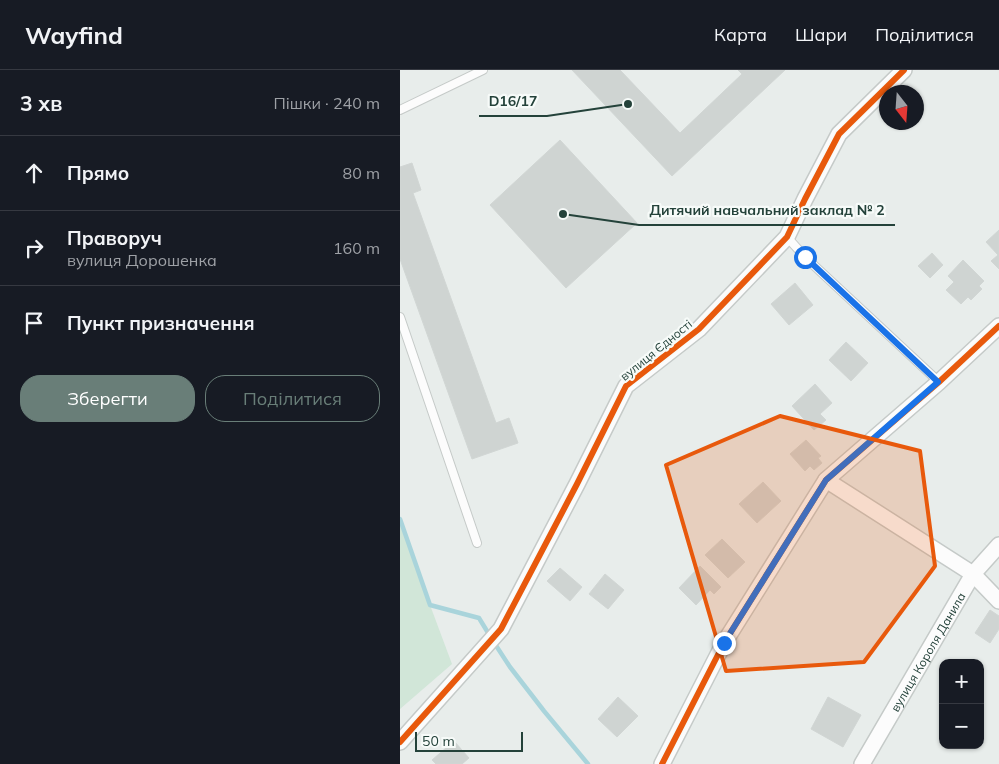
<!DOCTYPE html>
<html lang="uk">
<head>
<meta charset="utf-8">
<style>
  body { margin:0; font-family:Mulish,sans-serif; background:#20242c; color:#f1f3f6 }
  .controls { position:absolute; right:15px; bottom:15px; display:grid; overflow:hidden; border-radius:10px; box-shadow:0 1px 4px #0004 }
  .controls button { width:45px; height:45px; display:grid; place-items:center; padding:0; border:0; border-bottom:1px solid #363941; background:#171b24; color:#f1f3f6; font:25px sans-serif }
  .compass { position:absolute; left:479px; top:15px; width:45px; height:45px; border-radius:50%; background:#171b24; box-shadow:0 1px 4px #0004; rotate:163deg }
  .scale { position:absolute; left:15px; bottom:12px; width:108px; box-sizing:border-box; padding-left:5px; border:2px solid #24423a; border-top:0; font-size:14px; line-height:18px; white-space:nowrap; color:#24423a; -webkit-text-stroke:4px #f7fbf9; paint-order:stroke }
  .stop { position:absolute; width:15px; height:15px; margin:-11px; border:4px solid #1a73e8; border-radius:50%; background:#fff }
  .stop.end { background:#1a73e8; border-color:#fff; box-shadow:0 1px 5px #0008 }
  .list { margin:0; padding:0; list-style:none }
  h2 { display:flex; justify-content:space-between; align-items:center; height:65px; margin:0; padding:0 20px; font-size:21px }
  h2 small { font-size:16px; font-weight:400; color:#9ea1a6 }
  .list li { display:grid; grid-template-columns:32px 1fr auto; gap:15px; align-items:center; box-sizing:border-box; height:75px; padding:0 20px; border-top:1px solid #363941 }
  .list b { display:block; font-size:19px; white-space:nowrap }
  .list p { margin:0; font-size:16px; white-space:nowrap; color:#9ea1a6 }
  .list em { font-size:16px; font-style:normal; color:#9ea1a6 }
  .actions { display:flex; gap:10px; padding:15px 20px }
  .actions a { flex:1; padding:11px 0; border:1px solid #697e78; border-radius:20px; text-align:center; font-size:18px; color:#697e78 }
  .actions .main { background:#697e78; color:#fff }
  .icon { flex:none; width:28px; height:28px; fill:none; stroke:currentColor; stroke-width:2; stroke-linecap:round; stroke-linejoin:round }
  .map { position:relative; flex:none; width:599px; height:694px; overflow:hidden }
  header { display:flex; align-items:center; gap:30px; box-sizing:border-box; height:70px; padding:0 25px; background:#171b24; border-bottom:1px solid #363941 }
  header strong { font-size:24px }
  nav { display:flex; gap:28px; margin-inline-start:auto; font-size:18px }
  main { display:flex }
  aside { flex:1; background:#171b24 }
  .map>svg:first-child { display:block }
  .grass { fill:#d1e6d8 }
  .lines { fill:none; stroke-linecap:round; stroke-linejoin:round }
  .stream { stroke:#a9d4db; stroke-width:4.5 }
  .building { fill:#cfd4d2; stroke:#d1d6d4 }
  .lane-casing { stroke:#c5cac8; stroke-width:10 }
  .street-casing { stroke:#c5cac8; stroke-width:18 }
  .lane { stroke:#fcfcfc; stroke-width:8 }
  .street { stroke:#fcfcfc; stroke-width:15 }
  .cycleway-casing { stroke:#f7fbf9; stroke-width:9 }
  .cycleway { stroke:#e8590c; stroke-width:6 }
  .route { stroke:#1a73e8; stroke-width:6 }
  .marked { fill:#e8590c; fill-opacity:0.2; stroke:#e8590c; stroke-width:4; stroke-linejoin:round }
  .labels { text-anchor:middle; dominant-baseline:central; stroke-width:4.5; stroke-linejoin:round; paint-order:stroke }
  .street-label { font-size:12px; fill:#24423a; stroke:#f7fbf9 }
  .leader { fill:none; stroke:#24423a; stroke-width:2 }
  .callout-dot { fill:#24423a; stroke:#f7fbf9; stroke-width:2 }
  .callout-label { font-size:14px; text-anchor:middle; font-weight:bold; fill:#24423a; stroke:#f7fbf9; stroke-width:4.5; stroke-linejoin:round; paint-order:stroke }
</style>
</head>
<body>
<header>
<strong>Wayfind</strong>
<nav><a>Карта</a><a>Шари</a><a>Поділитися</a></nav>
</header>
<main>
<aside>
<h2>3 хв<small>Пішки · 240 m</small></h2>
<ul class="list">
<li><svg class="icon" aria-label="ahead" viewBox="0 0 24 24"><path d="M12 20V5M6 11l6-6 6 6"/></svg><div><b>Прямо</b></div><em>80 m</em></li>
<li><svg class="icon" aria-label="right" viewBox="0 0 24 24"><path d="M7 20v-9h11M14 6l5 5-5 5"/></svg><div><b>Праворуч</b><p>вулиця Дорошенка</p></div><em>160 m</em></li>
<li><svg class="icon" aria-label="arrive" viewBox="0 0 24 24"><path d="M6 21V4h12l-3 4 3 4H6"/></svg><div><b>Пункт призначення</b></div></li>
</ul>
<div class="actions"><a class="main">Зберегти</a><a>Поділитися</a></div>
</aside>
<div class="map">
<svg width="599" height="694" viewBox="0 0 599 694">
  <rect width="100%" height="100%" fill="#e8edeb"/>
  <!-- grass -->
  <path class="grass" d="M0,449L30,535L52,594L0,639Z"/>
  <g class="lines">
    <!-- stream -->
    <g class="stream">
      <path d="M0,449L30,535L79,548L90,566"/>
      <path d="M95,574L110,597L144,641L188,694"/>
    </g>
  </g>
  <!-- building -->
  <g class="building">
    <path d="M172,0H220L280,63L342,4L338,0H385L272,106Z"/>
    <path d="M160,70L237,153L166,218L90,135Z"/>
    <path d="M12,93L21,120L13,123L96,353L109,348L118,373L72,389L0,189V97Z"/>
    <path d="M599,160V199L591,191L598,185L586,172Z"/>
    <path d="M532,183L543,195L530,208L518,196Z"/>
    <path d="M563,190L584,211L579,216L582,219L571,230L568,227L561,234L546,220L554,212L548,206Z"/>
    <path d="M395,213L413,235L389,255L371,234Z"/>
    <path d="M446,272L468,293L451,311L429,290Z"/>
    <path d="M415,314L432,333L420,344L426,350L414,360L392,336Z"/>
    <path d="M406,370L421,386L418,388L422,393L414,400L410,396L405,401L390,384Z"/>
    <path d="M363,412L381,431L357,453L339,434Z"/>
    <path d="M322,469L345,492L328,508L305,485Z"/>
    <path d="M300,496L321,517L314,524L310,520L296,535L279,518Z"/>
    <path d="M160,498L182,517L170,531L147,511Z"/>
    <path d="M205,504L224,520L208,539L189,524Z"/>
    <path d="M590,540L599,546V559L590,573L575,563Z"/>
    <path d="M218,627L238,646L217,667L198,649Z"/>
    <path d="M428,627L461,645L443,677L411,659Z"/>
    <path d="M54,671L69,688L62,694H36L32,690Z"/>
  </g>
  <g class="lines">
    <!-- lane casing -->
    <g class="lane-casing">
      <g id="lane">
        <path d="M0,40L83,0"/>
        <path d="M387,167L405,187L539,312"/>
        <path d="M0,247L77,473"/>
      </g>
    </g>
    <!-- street casing -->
    <g class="street-casing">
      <g id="street">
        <path d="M426,410L573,504L599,531"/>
        <path d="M0,672L101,559L177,414L226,316L299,259L387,167L405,129L439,64L504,0"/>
        <path d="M262,694L324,573L426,410L539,312L599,256"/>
        <path id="s1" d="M462,694L573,504L599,475"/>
      </g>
    </g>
    <!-- lane -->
    <use href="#lane" class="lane"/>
    <!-- street -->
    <use href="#street" class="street"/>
    <!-- cycleway casing -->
    <g class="cycleway-casing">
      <g id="cycleway">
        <path d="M0,672L101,559L177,414L226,316L299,259L387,167L405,129L439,64L504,0"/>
        <path d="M262,694L324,573L426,410L539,312L599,256"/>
      </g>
    </g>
    <!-- cycleway -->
    <use href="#cycleway" class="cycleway"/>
  </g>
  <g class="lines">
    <!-- route -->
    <path class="route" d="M324,573L426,410L538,312L405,187"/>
  </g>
  <!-- marked area -->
  <path class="marked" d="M380,346L520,381L535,496L464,592L326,601L266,395Z"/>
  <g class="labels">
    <!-- street labels -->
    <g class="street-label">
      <text transform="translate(256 280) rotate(-39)">вулиця Єдності</text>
      <text stroke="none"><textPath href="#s1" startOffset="130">вулиця Короля Данила</textPath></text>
    </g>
  </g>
  <!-- callouts -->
  <path class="leader" d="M228 34L147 46H79M163 144L239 155H495"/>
  <g class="callout-dot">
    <circle cx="228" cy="34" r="5"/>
    <circle cx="163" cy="144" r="5"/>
  </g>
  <g class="callout-label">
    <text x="113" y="36">D16/17</text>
    <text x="367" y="145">Дитячий навчальний заклад № 2</text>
  </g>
</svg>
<div class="controls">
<button>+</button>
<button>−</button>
</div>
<svg class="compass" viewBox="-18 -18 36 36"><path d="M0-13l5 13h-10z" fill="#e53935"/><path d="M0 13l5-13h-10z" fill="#9ea1a6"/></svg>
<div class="scale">50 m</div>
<div class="stop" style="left:405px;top:187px"></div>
<div class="stop end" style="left:324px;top:573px"></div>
</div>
</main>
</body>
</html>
